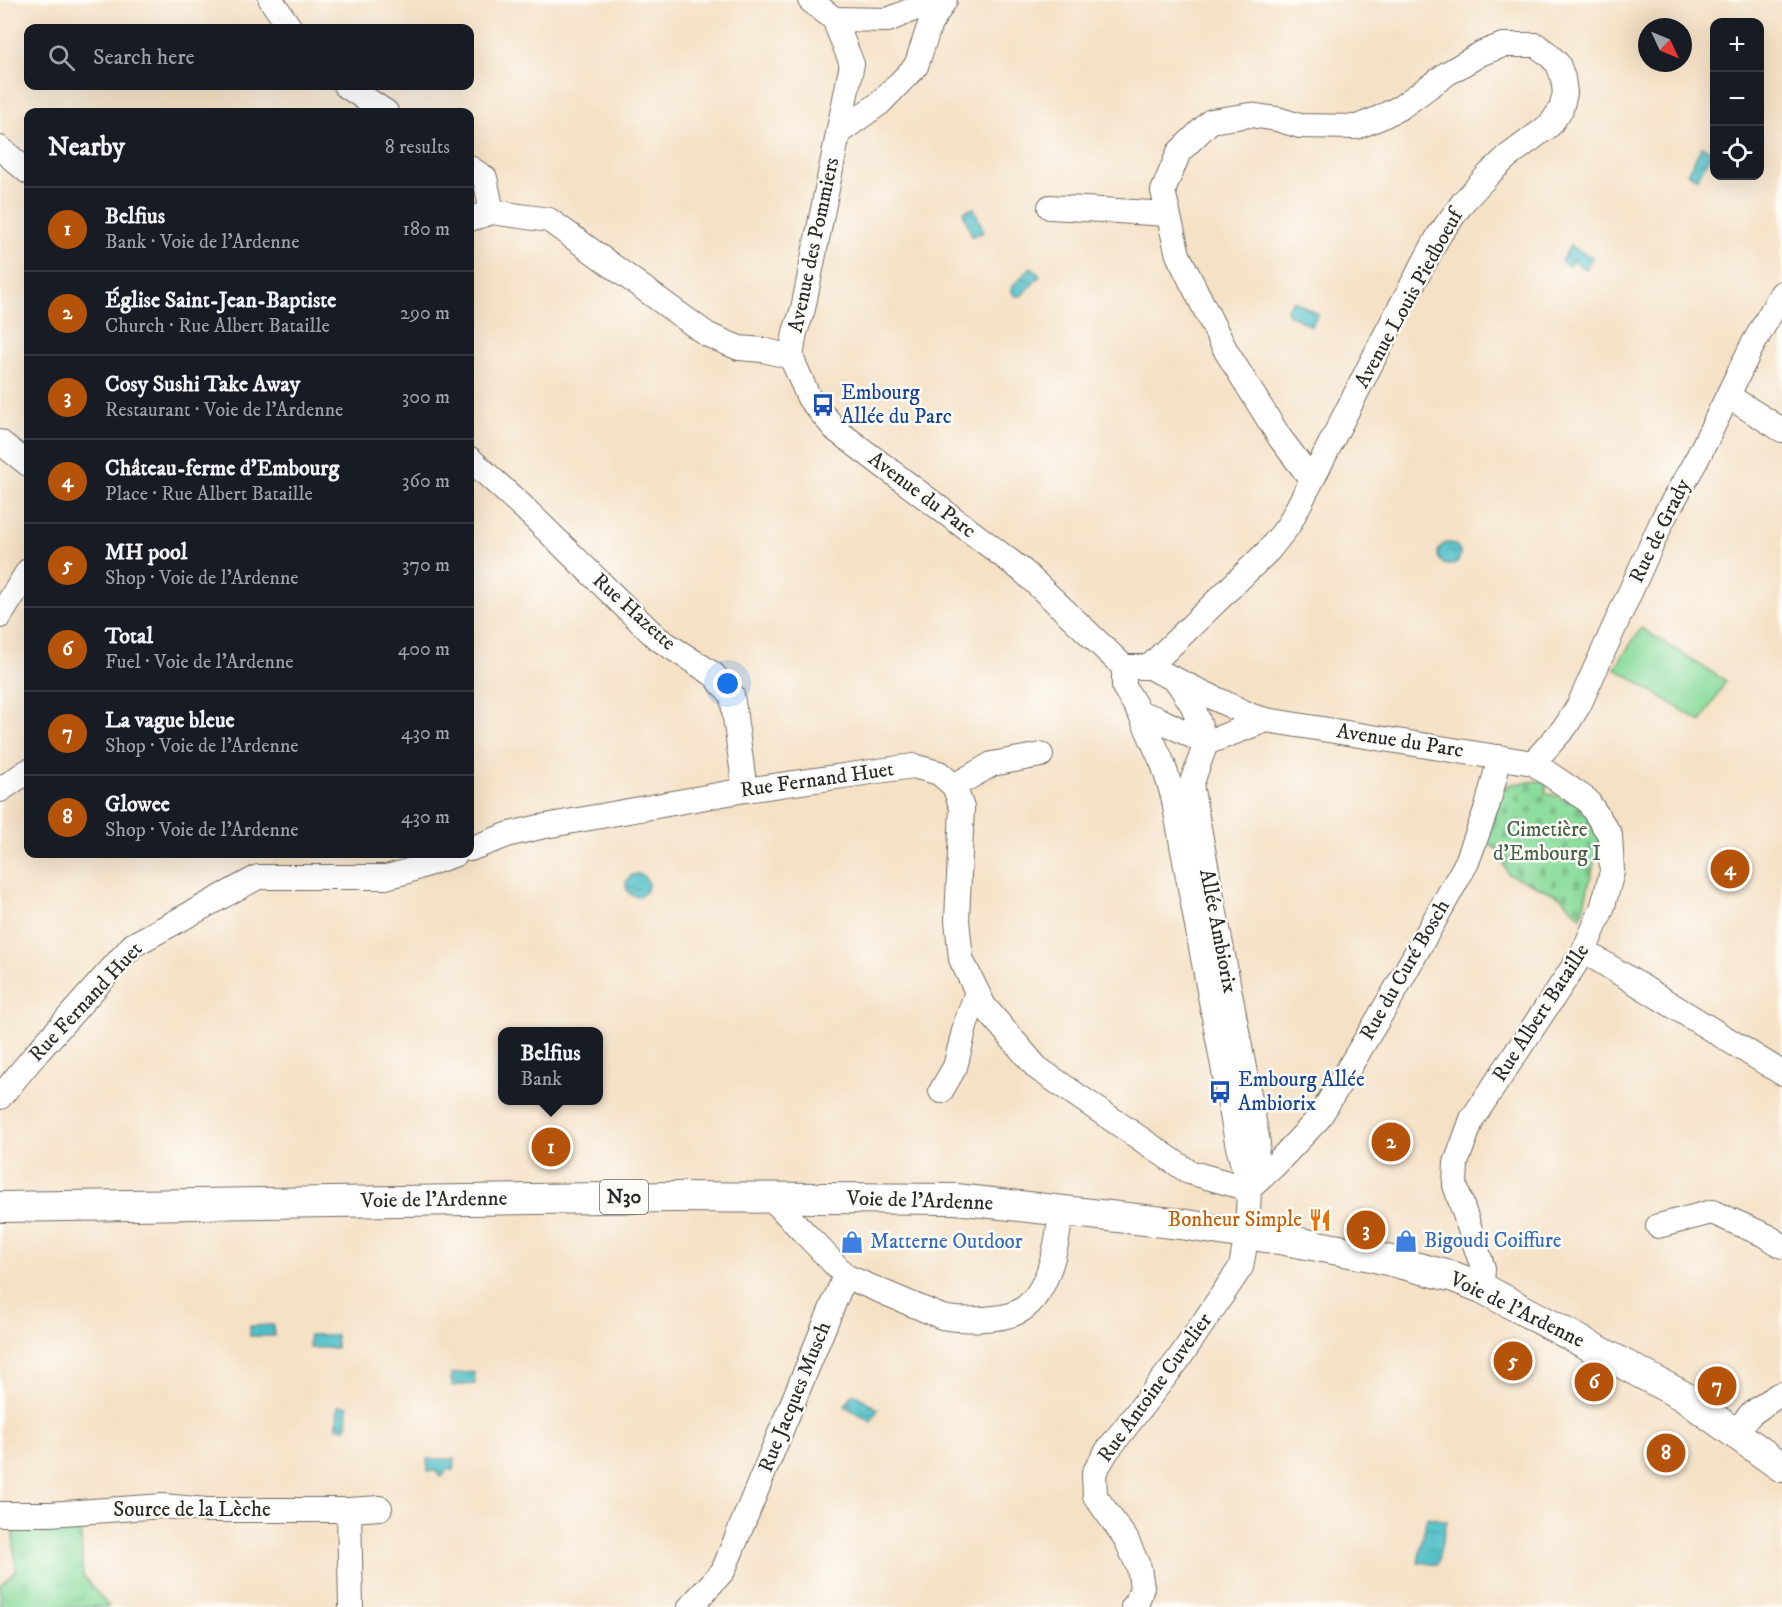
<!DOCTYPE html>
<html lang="en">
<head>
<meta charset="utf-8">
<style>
  body { margin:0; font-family:"IM FELL DW Pica",serif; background:#242831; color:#f1f3f6 }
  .controls { position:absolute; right:18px; top:18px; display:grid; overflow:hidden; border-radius:12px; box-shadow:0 6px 24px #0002 }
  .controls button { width:54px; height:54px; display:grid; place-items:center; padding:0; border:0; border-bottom:2px solid #363941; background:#171b24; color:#f1f3f6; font:30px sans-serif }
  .compass { position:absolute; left:1638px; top:18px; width:54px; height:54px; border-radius:50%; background:#171b24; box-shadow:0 6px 24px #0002; rotate:134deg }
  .you { position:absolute; left:728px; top:684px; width:21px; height:21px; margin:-15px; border:4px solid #fff; border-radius:50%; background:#1a73e8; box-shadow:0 0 0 9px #1a73e833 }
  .badge { display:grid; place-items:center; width:39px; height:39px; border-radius:50%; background:#b45309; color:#fff; font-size:20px; font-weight:700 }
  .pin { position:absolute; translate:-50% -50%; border:3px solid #fff; box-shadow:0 2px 6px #0006 }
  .popup { position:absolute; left:498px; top:1027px; width:105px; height:78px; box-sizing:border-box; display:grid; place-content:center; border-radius:12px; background:#171b24; filter:drop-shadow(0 2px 4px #0005); font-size:20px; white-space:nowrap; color:#9ea1a6 }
  .popup b { font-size:22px; color:#f1f3f6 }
  .popup::after { content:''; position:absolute; left:50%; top:100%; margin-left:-12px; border:12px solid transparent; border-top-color:#171b24 }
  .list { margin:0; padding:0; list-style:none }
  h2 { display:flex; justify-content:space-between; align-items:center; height:78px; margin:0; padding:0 24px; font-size:26px }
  h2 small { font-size:20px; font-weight:400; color:#9ea1a6 }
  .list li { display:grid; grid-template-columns:39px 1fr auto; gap:18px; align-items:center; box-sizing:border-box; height:84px; padding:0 24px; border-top:2px solid #363941 }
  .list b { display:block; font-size:22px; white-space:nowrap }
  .list p { margin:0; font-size:20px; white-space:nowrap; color:#9ea1a6 }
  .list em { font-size:20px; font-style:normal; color:#9ea1a6 }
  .icon { flex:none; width:33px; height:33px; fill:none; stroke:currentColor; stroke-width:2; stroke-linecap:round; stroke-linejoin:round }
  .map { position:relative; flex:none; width:1782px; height:1607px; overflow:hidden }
  .search { position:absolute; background:#171b24; box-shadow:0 6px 24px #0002; left:24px; top:24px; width:450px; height:66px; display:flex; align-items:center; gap:15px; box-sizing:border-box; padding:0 21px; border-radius:12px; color:#9ea1a6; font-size:22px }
  .panel { position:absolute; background:#171b24; box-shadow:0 6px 24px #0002; left:24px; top:108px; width:450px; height:750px; border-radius:12px }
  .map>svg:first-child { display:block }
  .grass { fill:url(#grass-tufts); stroke:#5a8364; stroke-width:1.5 }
  .cemetery { fill:url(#cemetery-stones); stroke:#5a8364; stroke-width:1.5 }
  .pitch { fill:#8adb9c; stroke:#5a8364; stroke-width:1.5 }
  .water { fill:url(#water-ripples); stroke:#3e757a; stroke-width:1.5 }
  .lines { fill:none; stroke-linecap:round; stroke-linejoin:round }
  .minor-casing { stroke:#726b61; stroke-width:26 }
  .major-casing { stroke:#726b61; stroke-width:32 }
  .minor { stroke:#fff; stroke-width:24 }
  .major { stroke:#fff; stroke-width:30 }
  .labels { text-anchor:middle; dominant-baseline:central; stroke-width:5; stroke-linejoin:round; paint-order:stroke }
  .shield { fill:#fdfcf7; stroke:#6a6a68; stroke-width:1.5 }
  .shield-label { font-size:20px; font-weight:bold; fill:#2b2b2b }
  .street-label { font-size:21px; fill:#2b2b2b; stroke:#fdfcf7 }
  .transit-label { font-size:21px; fill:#164399; stroke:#fdfcf7; text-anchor:start }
  .park-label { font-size:21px; fill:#48604d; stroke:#fdfcf7 }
  .food-label { font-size:21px; fill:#c56008; stroke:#fdfcf7; text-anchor:end }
  .shop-label { font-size:21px; fill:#366cbe; stroke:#fdfcf7; text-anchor:start }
</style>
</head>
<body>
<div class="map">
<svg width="1782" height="1607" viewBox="0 0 1782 1607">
  <defs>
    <pattern id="grass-tufts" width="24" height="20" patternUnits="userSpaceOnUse" patternTransform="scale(1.5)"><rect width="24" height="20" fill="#8adb9c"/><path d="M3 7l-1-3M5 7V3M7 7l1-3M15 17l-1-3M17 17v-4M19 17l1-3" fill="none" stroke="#77bc87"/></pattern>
    <pattern id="cemetery-stones" width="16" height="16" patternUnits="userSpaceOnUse" patternTransform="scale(1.5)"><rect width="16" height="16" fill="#8adb9c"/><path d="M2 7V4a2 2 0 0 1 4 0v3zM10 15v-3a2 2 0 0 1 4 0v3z" fill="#77bc87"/></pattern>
    <pattern id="water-ripples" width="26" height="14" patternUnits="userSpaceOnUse" patternTransform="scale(1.5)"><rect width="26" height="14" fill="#51bfc8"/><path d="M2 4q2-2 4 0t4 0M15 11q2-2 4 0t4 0" fill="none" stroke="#439ba3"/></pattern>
  </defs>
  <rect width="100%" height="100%" fill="#fdfcf7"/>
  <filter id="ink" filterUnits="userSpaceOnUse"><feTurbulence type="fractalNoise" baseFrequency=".0167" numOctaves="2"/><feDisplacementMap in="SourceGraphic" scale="12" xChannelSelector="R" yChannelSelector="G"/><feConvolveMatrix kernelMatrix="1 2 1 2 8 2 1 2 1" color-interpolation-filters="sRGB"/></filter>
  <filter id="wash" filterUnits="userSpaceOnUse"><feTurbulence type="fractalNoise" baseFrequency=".008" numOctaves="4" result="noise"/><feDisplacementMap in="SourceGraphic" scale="24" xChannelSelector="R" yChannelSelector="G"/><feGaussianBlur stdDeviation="1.35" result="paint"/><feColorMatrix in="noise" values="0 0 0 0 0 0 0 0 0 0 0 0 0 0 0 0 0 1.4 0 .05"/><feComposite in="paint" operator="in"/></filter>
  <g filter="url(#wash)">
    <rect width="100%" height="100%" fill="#f5e1c6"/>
    <!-- grass -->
    <path class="grass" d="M80,1521L83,1576L109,1607H0V1585L16,1571L12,1523Z"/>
    <!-- cemetery -->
    <path class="cemetery" d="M1539,781L1547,784L1545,792L1582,805L1600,839L1581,917L1560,896L1508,874L1498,850L1487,843L1502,789L1511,784Z"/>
    <!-- pitch -->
    <path class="pitch" d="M1641,628L1726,681L1701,722L1615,668Z"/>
    <!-- water -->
    <g class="water">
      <path d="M1702,146L1712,152L1697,179L1687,173Z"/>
      <path d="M974,208L984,232L972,236L963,212Z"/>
      <path d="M1570,246L1592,257L1586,269L1572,261L1569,266L1561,261Z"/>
      <path d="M1031,267L1040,276L1021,296H1015L1012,292V287Z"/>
      <path d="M1294,301L1318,314L1311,326L1288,314L1287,308Z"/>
      <circle cx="1449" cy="554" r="11"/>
      <circle cx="637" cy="885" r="11"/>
      <path d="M273,1325L274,1336H250V1326Z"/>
      <rect x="309" y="1335" width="27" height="13"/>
      <path d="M474,1372L475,1384L452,1386L451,1374Z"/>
      <path d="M853,1393L878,1409L871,1422L845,1406Z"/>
      <path d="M338,1406H348L347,1428L337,1427Z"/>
      <path d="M427,1459H454V1470H446L444,1475L440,1477L436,1471H428Z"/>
      <path d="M1427,1517L1447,1521L1437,1565L1418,1562Z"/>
    </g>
  </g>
  <g filter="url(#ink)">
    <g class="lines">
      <!-- minor casing -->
      <g class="minor-casing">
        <g id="minor">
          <path d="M271,0L290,28"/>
          <path d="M834,19L888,20L935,0"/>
          <path d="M346,86L386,112"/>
          <path d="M838,133L880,103L916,66L930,24L945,0"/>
          <path d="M0,148L28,172"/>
          <path d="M470,168L485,178L492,212"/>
          <path d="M1050,207L1168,214"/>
          <path d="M470,219L492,212L549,220L708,335L739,348L763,350L791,357"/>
          <path d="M791,357L809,398L836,430L1023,571L1124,667H1149L1252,716L1266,720L1533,763L1587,800L1610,835L1612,872L1602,909L1584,951L1472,1119L1456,1163L1455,1185L1483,1268L1482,1288"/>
          <path d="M791,357L795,332L803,309L852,64L834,19L810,0"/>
          <path d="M1728,396L1782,430"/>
          <path d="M0,442L28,464"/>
          <path d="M470,459L523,507L657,638L713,674L732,695L745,790"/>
          <path d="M0,616L28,571"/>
          <path d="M1124,667V687L1140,713L1163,764L1173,796L1238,1147L1248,1183"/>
          <path d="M1149,667L1269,550L1288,526L1312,480L1388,330L1439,235L1464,201L1489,174L1507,157L1550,125L1561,109L1565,93L1563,78L1558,64L1547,53L1536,45H1503L1482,53L1448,73L1401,107L1379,118L1357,127L1300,126L1277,119L1250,115L1211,121L1179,152L1163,191L1178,255L1226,351L1280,438L1312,480"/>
          <path d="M1140,713L1158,719L1206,743L1266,720"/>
          <path d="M1533,763L1566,726L1579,705L1664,517L1698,457L1751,348L1782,293"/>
          <path d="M954,786L992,764L1041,755"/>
          <path d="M0,790L28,771"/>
          <path d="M470,849L510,834L540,827L745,790L913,766L939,773L954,786L962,808L957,920L961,959L984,1006L1037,1068L1189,1172L1249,1189"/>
          <path d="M1584,951L1782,1073"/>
          <path d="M941,1091L955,1067L966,1023L977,992"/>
          <path d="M0,1097L35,1055L133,945L258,877H386L405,872L456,854"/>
          <path d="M1249,1189L1273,1167L1319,1118L1393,994L1467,862L1487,807L1500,757"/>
          <path d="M1658,1226L1712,1212L1767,1236L1782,1246"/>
          <path d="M845,1276L942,1317C957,1320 969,1320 984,1319C997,1318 1009,1317 1020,1311C1050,1293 1058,1241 1061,1210"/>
          <path d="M1735,1432L1751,1414L1778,1395L1782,1394"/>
          <path d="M349,1510L351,1607"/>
          <path d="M0,1514H50L163,1506L206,1510H349L380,1508"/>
          <path d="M690,1607L723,1571L845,1276C822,1249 795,1225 772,1198"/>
          <path d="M1133,1607L1137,1603L1142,1587L1139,1568L1126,1539L1095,1496L1094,1473L1107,1451L1178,1360L1241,1267L1247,1234L1249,1189L1258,1143L1191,785L1206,743L1193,706L1177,681"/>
        </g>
      </g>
      <!-- major casing -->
      <g class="major-casing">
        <path id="major" d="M0,1207L673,1197L956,1199L1181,1224L1285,1240L1371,1256L1454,1277L1482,1288L1683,1396L1782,1467"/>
      </g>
      <!-- minor -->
      <use href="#minor" class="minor"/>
      <!-- major -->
      <use href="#major" class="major"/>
    </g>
  </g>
  <!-- icons -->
  <defs>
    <g id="bus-bare" transform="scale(1.8)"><path d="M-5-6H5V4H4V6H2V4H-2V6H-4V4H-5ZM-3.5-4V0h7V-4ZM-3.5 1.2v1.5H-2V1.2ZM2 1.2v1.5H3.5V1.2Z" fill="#1a4fb4" stroke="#fdfcf7" stroke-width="2.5" paint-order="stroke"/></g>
    <g id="restaurant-bare" transform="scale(1.8)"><path d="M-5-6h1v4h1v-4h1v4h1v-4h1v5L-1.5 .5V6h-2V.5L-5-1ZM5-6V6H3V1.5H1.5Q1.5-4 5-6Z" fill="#e8710a" stroke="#fdfcf7" stroke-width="2.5" paint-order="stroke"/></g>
    <g id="shop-bare" transform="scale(1.8)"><path d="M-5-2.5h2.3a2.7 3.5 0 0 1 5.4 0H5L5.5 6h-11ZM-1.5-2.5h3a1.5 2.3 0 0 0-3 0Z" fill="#3f7fe0" stroke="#fdfcf7" stroke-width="2.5" paint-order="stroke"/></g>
  </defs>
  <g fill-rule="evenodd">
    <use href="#bus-bare" x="823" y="405"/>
    <use href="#bus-bare" x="1220" y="1092"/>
    <use href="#restaurant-bare" x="1320" y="1220"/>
    <use href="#shop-bare" x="1406" y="1241"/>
    <use href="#shop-bare" x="852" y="1242"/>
  </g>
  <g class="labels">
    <!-- shield labels -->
    <rect class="shield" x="600" y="1180" width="48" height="34" rx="4.5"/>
    <g class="shield-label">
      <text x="624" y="1197">N30</text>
    </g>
    <!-- street labels -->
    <g class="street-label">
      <text transform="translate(814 245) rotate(-78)">Avenue des Pommiers</text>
      <text transform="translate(1409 299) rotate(-61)">Avenue Louis Piedboeuf</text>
      <text transform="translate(922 495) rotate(37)">Avenue du Parc</text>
      <text transform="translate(1660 531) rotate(-64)">Rue de Grady</text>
      <text transform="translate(634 612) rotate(42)">Rue Hazette</text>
      <text transform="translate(1400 741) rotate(9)">Avenue du Parc</text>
      <text transform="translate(817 780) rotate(-8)">Rue Fernand Huet</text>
      <text transform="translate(1218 931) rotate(79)">Allée Ambiorix</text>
      <text transform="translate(1405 970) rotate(-60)">Rue du Curé Bosch</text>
      <text transform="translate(86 1002) rotate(-47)">Rue Fernand Huet</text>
      <text transform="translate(1541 1013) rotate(-57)">Rue Albert Bataille</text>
      <text transform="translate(434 1200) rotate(-1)">Voie de l'Ardenne</text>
      <text transform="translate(920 1201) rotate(2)">Voie de l'Ardenne</text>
      <text transform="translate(1517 1310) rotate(26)">Voie de l'Ardenne</text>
      <text transform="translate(1155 1388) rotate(-54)">Rue Antoine Cuvelier</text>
      <text transform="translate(795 1397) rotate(-68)">Rue Jacques Musch</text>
      <text x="192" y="1510">Source de la Lèche</text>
    </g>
    <!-- transit labels -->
    <g class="transit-label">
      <text x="841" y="393">Embourg<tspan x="841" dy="24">Allée du Parc</tspan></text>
      <text x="1238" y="1080">Embourg Allée<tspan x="1238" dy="24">Ambiorix</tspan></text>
    </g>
    <!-- park labels -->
    <g class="park-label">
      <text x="1547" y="830">Cimetière<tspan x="1547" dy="24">d'Embourg I</tspan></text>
    </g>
    <!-- food labels -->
    <g class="food-label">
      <text x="1302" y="1220">Bonheur Simple</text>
    </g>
    <!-- shop labels -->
    <g class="shop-label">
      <text x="1424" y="1241">Bigoudi Coiffure</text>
      <text x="870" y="1242">Matterne Outdoor</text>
    </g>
  </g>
</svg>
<div class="controls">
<button>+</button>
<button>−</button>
<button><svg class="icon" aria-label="locate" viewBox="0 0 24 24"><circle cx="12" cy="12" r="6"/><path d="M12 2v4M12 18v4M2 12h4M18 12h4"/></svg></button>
</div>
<svg class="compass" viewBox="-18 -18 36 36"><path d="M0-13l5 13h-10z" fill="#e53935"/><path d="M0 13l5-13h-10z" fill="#9ea1a6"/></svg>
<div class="you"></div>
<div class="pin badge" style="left:551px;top:1147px">1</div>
<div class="popup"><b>Belfius</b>Bank</div>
<div class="pin badge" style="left:1391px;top:1142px">2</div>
<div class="pin badge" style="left:1366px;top:1230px">3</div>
<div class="pin badge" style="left:1730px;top:869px">4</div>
<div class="pin badge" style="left:1513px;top:1361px">5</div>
<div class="pin badge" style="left:1594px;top:1382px">6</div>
<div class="pin badge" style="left:1717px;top:1386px">7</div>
<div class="pin badge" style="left:1666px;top:1453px">8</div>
<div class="search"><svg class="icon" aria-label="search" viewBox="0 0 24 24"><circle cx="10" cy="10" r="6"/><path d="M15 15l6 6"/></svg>Search here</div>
<section class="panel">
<h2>Nearby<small>8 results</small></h2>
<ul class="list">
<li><span class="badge">1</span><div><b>Belfius</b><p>Bank · Voie de l'Ardenne</p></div><em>180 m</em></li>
<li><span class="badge">2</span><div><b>Église Saint-Jean-Baptiste</b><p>Church · Rue Albert Bataille</p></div><em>290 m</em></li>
<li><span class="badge">3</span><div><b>Cosy Sushi Take Away</b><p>Restaurant · Voie de l'Ardenne</p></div><em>300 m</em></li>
<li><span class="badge">4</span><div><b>Château-ferme d'Embourg</b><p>Place · Rue Albert Bataille</p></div><em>360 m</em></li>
<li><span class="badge">5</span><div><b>MH pool</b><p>Shop · Voie de l'Ardenne</p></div><em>370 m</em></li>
<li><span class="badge">6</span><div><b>Total</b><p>Fuel · Voie de l'Ardenne</p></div><em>400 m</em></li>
<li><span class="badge">7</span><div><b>La vague bleue</b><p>Shop · Voie de l'Ardenne</p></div><em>430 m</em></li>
<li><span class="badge">8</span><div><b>Glowee</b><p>Shop · Voie de l'Ardenne</p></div><em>430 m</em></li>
</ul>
</section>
</div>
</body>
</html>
